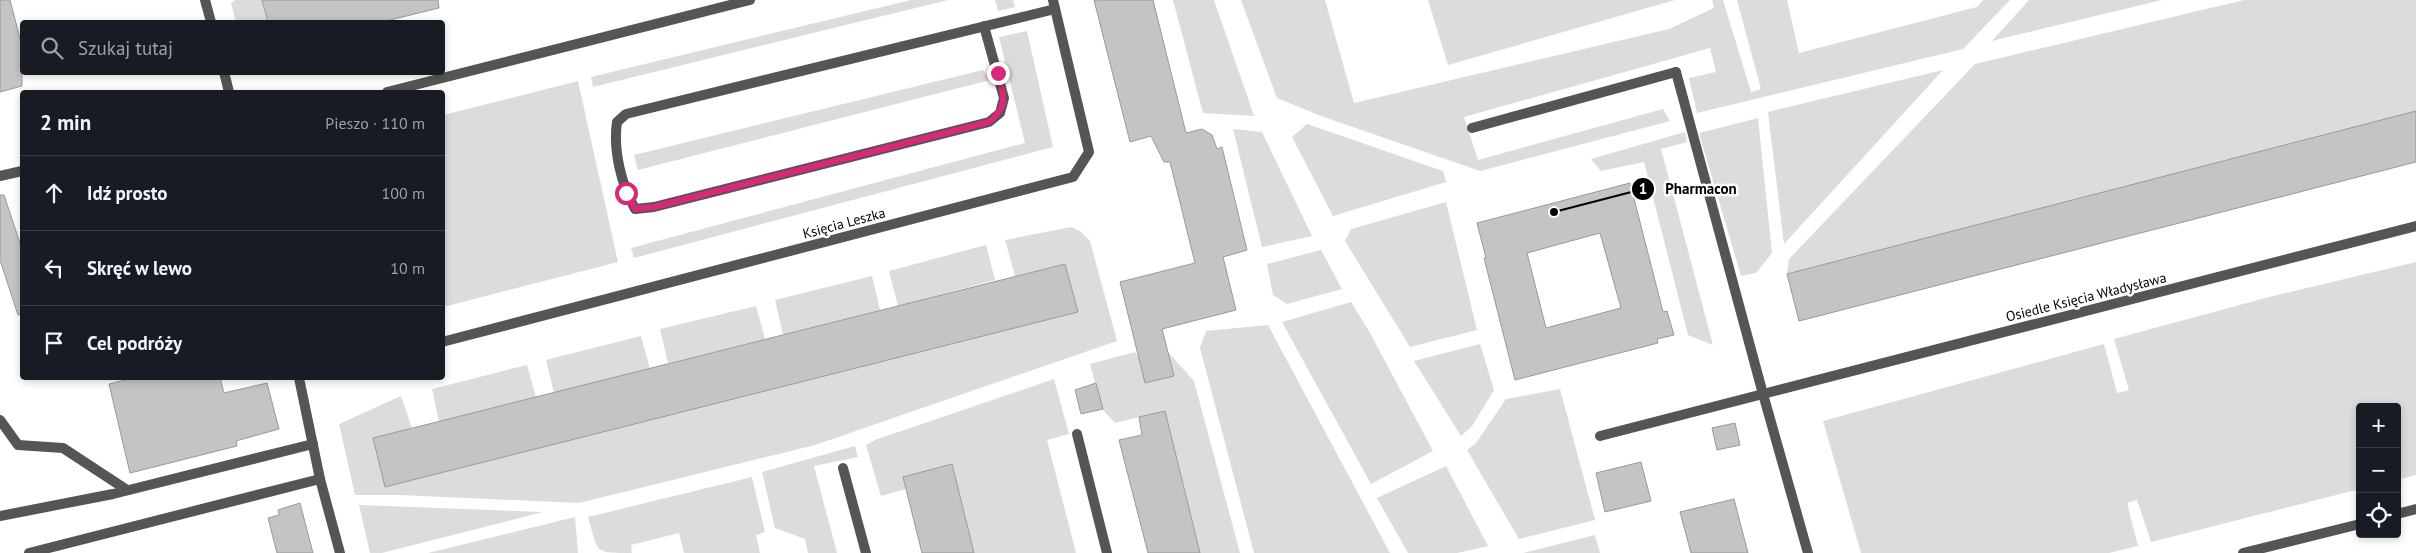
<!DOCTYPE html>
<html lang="pl">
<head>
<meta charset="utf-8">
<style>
  body { margin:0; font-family:"PT Sans",sans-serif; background:#242831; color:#f1f3f6 }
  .controls { position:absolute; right:15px; bottom:15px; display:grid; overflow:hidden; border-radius:5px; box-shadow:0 2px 8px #0003 }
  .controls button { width:45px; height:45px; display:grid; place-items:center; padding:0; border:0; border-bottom:1px solid #363941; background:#171b24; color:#f1f3f6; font:25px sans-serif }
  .stop { position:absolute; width:15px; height:15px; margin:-11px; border:4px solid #db2777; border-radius:50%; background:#fff }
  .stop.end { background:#db2777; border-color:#fff; box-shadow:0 1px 5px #0008 }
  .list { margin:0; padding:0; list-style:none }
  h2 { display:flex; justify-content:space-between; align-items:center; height:65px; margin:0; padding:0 20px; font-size:21px }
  h2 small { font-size:16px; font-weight:400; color:#9ea1a6 }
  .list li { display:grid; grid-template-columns:32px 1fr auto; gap:15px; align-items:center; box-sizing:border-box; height:75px; padding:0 20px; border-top:1px solid #363941 }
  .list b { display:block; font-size:19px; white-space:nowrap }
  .list em { font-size:16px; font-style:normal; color:#9ea1a6 }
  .icon { flex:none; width:28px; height:28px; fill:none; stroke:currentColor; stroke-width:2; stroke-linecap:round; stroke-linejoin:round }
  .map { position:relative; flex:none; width:2416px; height:553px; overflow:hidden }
  .search { position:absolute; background:#171b24; box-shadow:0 2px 8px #0003; left:20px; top:20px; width:425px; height:55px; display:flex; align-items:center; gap:12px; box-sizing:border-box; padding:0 18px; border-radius:5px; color:#9ea1a6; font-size:19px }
  .panel { position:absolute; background:#171b24; box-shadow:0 2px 8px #0003; left:20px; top:90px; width:425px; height:290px; border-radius:5px }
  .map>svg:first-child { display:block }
  .green { fill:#dcdcdc }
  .building { fill:#c4c4c4; stroke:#999; fill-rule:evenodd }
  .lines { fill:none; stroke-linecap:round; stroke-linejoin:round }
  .lane { stroke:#555; stroke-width:10 }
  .street { stroke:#555; stroke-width:10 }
  .route { stroke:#db2777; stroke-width:6 }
  .labels { text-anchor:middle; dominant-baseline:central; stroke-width:5; stroke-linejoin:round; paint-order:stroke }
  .street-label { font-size:14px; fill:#000; stroke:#fff }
  .leader { fill:none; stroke:#000; stroke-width:2 }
  .callout-dot { fill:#000; stroke:#fff; stroke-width:2 }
  .mark-label { font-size:15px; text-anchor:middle; font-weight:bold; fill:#fff }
  .callout-label { font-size:15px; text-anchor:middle; font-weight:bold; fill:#000; stroke:#fff; stroke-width:5; stroke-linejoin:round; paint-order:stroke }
</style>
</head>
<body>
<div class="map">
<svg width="2416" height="553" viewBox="0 0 2416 553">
  <rect width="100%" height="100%" fill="#fff"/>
  <!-- green -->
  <g class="green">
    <path d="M235,0H266L262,1L268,22H236L231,3Z"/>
    <path d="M911,0H948L593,87L591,77Z"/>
    <path d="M995,0H1013L1015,7L998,11Z"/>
    <path d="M1173,0H1214L1254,116L1203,113Z"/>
    <path d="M1241,0H1325L1354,103L1669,29L1714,8L1712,0H1723L1751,92L1761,89L1737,0H1787L1799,53L1977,7L1983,0H2010L1963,49L1697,113L1689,78L1716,72L1710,48L1464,117L1478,160L1663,109L1670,121L1480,171L1321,116L1277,98Z"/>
    <path d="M1428,0H1675L1448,65Z"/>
    <path d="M2029,0H2162L1992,41Z"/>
    <path d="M2244,0H2416V111L1787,274L1789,259L1975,64Z"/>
    <path d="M1027,31L1053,147L634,258L631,248L1025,143L999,37Z"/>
    <path d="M983,70L990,80L638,170L634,155Z"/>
    <path d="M1943,70L1784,244L1768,112Z"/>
    <path d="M578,81L618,262L443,307V115Z"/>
    <path d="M1758,118L1772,253L1756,273L1741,276L1699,133Z"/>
    <path d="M1307,124L1443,171L1446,182L1333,216L1292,137Z"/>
    <path d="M1233,129L1262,132L1312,236L1262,247Z"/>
    <path d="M1685,132L1687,142L1661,149L1713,345L1688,335L1644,162L1601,171L1591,159Z"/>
    <path d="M1446,202L1477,330L1410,347L1345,241L1351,229Z"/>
    <path d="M1071,227L1080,231L1090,241L1117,341L815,445L579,503L400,495H355L339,424L401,396L412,428L373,438L386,487L1078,312L1065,264L1015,276L1005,240Z"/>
    <path d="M986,245L995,280L898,306L889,271Z"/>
    <path d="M1321,250L1342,289L1287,304L1273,295L1267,264Z"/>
    <path d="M2416,262V475L2397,480V407H2360V489L2151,542L2137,500L2127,503L2138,546L2109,553H1861L1823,421L2104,344L2117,393L2129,390L2114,339L2269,297Z"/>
    <path d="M872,276L880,310L783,335L775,300Z"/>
    <path d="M1351,302L1370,333L1433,451L1371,484L1282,322Z"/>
    <path d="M756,306L765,339L668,363L660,329Z"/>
    <path d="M1268,325L1390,553H1254L1200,348L1206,331Z"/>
    <path d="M641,336L650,369L554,393L546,360Z"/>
    <path d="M1480,344L1494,390L1472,426L1461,436L1414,361Z"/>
    <path d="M1135,352L1140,360L1145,383L1174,376L1168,352L1194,381L1240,553H1200L1165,411L1115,423L1102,409L1090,364Z"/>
    <path d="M527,365L536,397L439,421L432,389Z"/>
    <path d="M1054,379L1069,434L1047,440L1076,553H974L952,465L903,477L906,489L881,496L866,445L875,440Z"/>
    <path d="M1560,389L1595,520L1519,539L1467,450L1476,443L1506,399Z"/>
    <path d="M855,446L858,457L814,466L837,553H808L805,539L775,528L762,472Z"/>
    <path d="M1446,466L1488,546L1457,553H1408L1377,498Z"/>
    <path d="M752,477L765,532L756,535L760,553H684L679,533L631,545L632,553C592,553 599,553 588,517Z"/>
    <path d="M359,505L543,512L382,553H370Z"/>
    <path d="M575,517L578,553H428Z"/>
    <path d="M1595,535L1600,553H1523Z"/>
  </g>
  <!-- building -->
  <g class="building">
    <path d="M0,0H10L22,46V86L0,92Z"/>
    <path d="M262,0H438L439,8L382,22H268Z"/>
    <path d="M1094,0H1153L1186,133L1202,129L1212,135L1217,149L1222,147L1247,250L1223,257L1236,310L1162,329L1174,376L1145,383L1120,282L1195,263L1170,162H1164L1151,136L1130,142Z"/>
    <path d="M2416,111V162L1799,321L1787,274Z"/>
    <path d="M1630,183L1663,312L1667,311L1674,335L1657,339L1658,343L1515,380L1484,258H1486L1477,223ZM1600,233L1621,308L1546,328L1527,253Z"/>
    <path d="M0,195H4L22,249V314L18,315L0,260Z"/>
    <path d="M1065,264L1078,312L385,487L373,438Z"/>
    <path d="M133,378H220L224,393L267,383L279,429L236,441L237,446L130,473L109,384Z"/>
    <path d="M1096,383L1103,409L1081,414L1075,390Z"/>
    <path d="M1165,411L1200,553H1148L1119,440L1142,435L1139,417Z"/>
    <path d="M1735,423L1740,445L1717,450L1712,428Z"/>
    <path d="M1641,462L1651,501L1605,512L1596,473Z"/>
    <path d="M952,464L974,553H922L903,477Z"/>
    <path d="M1734,499L1748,553H1691L1680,512Z"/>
    <path d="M300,503L313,553H277L268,518L279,515L278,510Z"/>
  </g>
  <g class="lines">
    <!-- lane -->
    <g class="lane">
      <path d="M1472,128L1676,72"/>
      <path d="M0,420L18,445L63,448L127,490"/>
      <path d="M1600,436L1763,394"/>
      <path d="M0,516L113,494L313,444"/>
    </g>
    <!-- street -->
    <g class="street">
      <path d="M205,0L211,22"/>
      <path d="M984,26L1004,98L1000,113L989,122L654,207L635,209C621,184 613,150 617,122L626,114L1055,9"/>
      <path d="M224,72L229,92"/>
      <path d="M1676,72L1763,394"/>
      <path d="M387,92L750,0"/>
      <path d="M0,176L22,171"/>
      <path d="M442,342L1073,177L1089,152L1053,0"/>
      <path d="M299,378L320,479L340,553"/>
      <path d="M1077,434L1107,553"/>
      <path d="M843,468L866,553"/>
      <path d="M2397,514L2416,509"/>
      <path d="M29,553L320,479"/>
      <path d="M1808,553L1763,394L2416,226"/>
      <path d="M2243,553L2360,524"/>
    </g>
  </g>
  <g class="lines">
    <!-- route -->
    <path class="route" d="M626,193L635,209L654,207L989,122C1009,106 1004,96 998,73"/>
  </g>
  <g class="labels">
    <!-- street labels -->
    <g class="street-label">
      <text transform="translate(844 223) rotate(-15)">Księcia Leszka</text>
      <text transform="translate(2086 297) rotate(-14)">Osiedle Księcia Władysława</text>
    </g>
  </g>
  <!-- callouts -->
  <path class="leader" d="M1554 212L1643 189"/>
  <g class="callout-dot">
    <circle cx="1554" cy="212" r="5"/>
    <circle cx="1643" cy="189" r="12"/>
  </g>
  <g class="mark-label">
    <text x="1643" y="194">1</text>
  </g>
  <g class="callout-label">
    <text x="1701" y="194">Pharmacon</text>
  </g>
</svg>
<div class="controls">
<button>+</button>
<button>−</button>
<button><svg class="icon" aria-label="locate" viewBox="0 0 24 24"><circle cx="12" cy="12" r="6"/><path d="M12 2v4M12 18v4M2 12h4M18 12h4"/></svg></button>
</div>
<div class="stop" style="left:626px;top:193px"></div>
<div class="stop end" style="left:998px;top:73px"></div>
<div class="search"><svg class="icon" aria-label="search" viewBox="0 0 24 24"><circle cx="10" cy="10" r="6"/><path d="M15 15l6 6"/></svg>Szukaj tutaj</div>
<section class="panel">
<h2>2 min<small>Pieszo · 110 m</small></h2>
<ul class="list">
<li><svg class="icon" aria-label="ahead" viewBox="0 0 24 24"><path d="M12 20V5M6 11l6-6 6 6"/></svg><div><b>Idź prosto</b></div><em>100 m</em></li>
<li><svg class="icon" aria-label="left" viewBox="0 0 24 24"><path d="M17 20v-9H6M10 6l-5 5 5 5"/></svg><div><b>Skręć w lewo</b></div><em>10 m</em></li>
<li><svg class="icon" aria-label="arrive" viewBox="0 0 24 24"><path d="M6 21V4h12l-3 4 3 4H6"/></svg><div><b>Cel podróży</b></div></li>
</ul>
</section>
</div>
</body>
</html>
